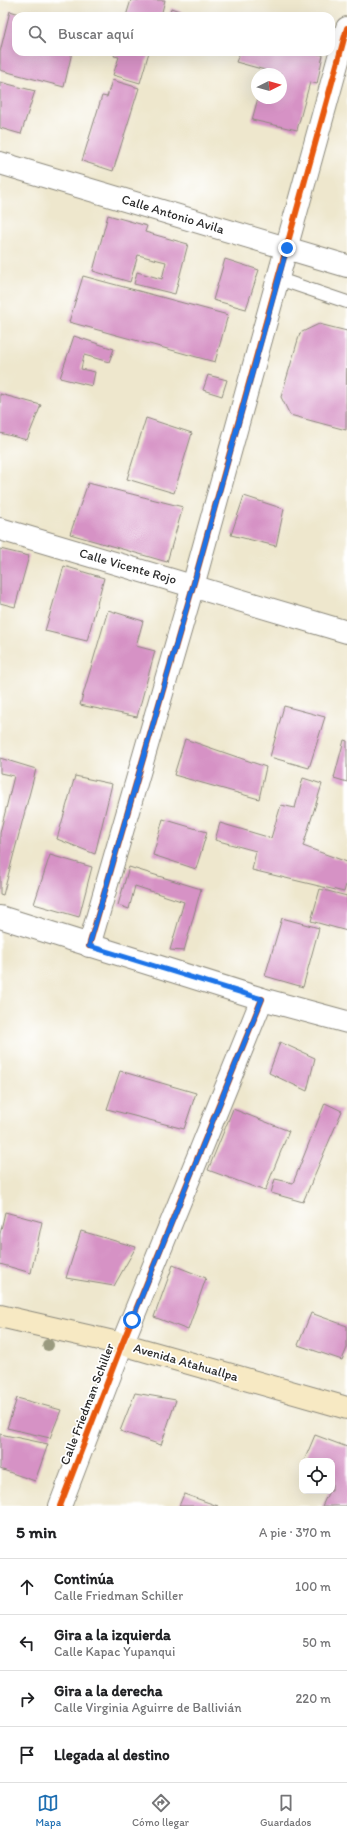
<!DOCTYPE html>
<html lang="es">
<head>
<meta charset="utf-8">
<style>
  body { margin:0; font-family:Itim,sans-serif; background:#f2f2f2; color:#202124 }
  .controls { position:absolute; right:12px; bottom:12px; display:grid; overflow:hidden; border-radius:8px; box-shadow:0 4px 16px #0002 }
  .controls button { width:36px; height:36px; display:grid; place-items:center; padding:0; border:0; border-bottom:1px solid #e0e0e0; background:#fff; color:#202124; font:20px sans-serif }
  .compass { position:absolute; left:251px; top:68px; width:36px; height:36px; border-radius:50%; background:#fff; box-shadow:0 4px 16px #0002; rotate:85deg }
  .stop { position:absolute; width:12px; height:12px; margin:-9px; border:3px solid #1a73e8; border-radius:50%; background:#fff }
  .stop.end { background:#1a73e8; border-color:#fff; box-shadow:0 1px 4px #0008 }
  .list { margin:0; padding:0; list-style:none }
  h2 { display:flex; justify-content:space-between; align-items:center; height:52px; margin:0; padding:0 16px; font-size:17px }
  h2 small { font-size:13px; font-weight:400; color:#757577 }
  .list li { display:grid; grid-template-columns:26px 1fr auto; gap:12px; align-items:center; box-sizing:border-box; height:56px; padding:0 16px; border-top:1px solid #e0e0e0 }
  .list b { display:block; font-size:15px; white-space:nowrap }
  .list p { margin:0; font-size:13px; white-space:nowrap; color:#757577 }
  .list em { font-size:13px; font-style:normal; color:#757577 }
  .icon { flex:none; width:22px; height:22px; fill:none; stroke:currentColor; stroke-width:2; stroke-linecap:round; stroke-linejoin:round }
  .map { position:relative; flex:none; width:347px; height:1506px; overflow:hidden }
  .search { position:absolute; background:#fff; box-shadow:0 4px 16px #0002; left:12px; right:12px; top:12px; height:44px; display:flex; align-items:center; gap:10px; box-sizing:border-box; padding:0 14px; border-radius:12px; color:#757577; font-size:15px }
  .sheet { height:276px; background:#fff }
  nav { display:flex; justify-content:space-around; align-items:center; box-sizing:border-box; height:56px; border-top:1px solid #e0e0e0; background:#fff; font-size:11px; color:#757577 }
  nav a { display:grid; justify-items:center; gap:2px }
  nav .on { color:#1f6fb2 }
  .map>svg:first-child { display:block }
  .building { fill:#d692c5 }
  .lines { fill:none; stroke-linecap:round; stroke-linejoin:round }
  .lane-casing { stroke:#8c897c; stroke-width:14 }
  .street-casing { stroke:#8c897c; stroke-width:24 }
  .secondary-casing { stroke:#8c897c; stroke-width:24 }
  .lane { stroke:#fff; stroke-width:12 }
  .street { stroke:#fff; stroke-width:22 }
  .secondary { stroke:#f7e9c3; stroke-width:22 }
  .cycleway-casing { stroke:#fff; stroke-width:8 }
  .cycleway { stroke:#e8590c; stroke-width:6 }
  .tree { fill:#9a9a7f }
  .route { stroke:#1a73e8; stroke-width:5 }
  .labels { text-anchor:middle; dominant-baseline:central; stroke-width:3.5; stroke-linejoin:round; paint-order:stroke }
  .street-label { font-size:13px; fill:#2b2b2b; stroke:#fff }
</style>
</head>
<body>
<div class="map">
<svg width="347" height="1506" viewBox="0 0 347 1506">
  <rect width="100%" height="100%" fill="#fff"/>
  <filter id="ink" filterUnits="userSpaceOnUse"><feTurbulence type="fractalNoise" baseFrequency=".025" numOctaves="2"/><feDisplacementMap in="SourceGraphic" scale="8" xChannelSelector="R" yChannelSelector="G"/><feConvolveMatrix kernelMatrix="1 2 1 2 8 2 1 2 1" color-interpolation-filters="sRGB"/></filter>
  <filter id="wash" filterUnits="userSpaceOnUse"><feTurbulence type="fractalNoise" baseFrequency=".012" numOctaves="4" result="noise"/><feDisplacementMap in="SourceGraphic" scale="16" xChannelSelector="R" yChannelSelector="G"/><feGaussianBlur stdDeviation="0.9" result="paint"/><feColorMatrix in="noise" values="0 0 0 0 0 0 0 0 0 0 0 0 0 0 0 0 0 1.4 0 .05"/><feComposite in="paint" operator="in"/></filter>
  <g filter="url(#wash)">
    <rect width="100%" height="100%" fill="#eee7cd"/>
    <g id="blocks">
      <!-- building -->
      <g class="building">
        <path d="M131,0H165L161,16H126Z"/>
        <path d="M171,8L193,16H169Z"/>
        <path d="M10,11L26,16H16V52H72L64,87L0,70V52Z"/>
        <path d="M115,52H149L140,83L113,75L119,57L114,56Z"/>
        <path d="M240,52H311L323,55L317,84L310,82L297,130L252,120L258,98H281V74H264L265,70L236,62Z"/>
        <path d="M112,80L139,88L113,171L82,161L102,96L107,97Z"/>
        <path d="M0,82L35,91L21,134L0,128Z"/>
        <path d="M108,215L147,226L145,232L188,244L175,294L134,284L137,272L162,279L166,262L138,255L130,282L93,271Z"/>
        <path d="M225,259L259,270L246,309L213,300Z"/>
        <path d="M83,276L228,315L215,362L69,322Z"/>
        <path d="M319,324L347,331L346,430L290,415L281,397L300,333Z"/>
        <path d="M74,336L114,349L109,362L84,355L81,369L95,372L92,386L60,378Z"/>
        <path d="M208,375L227,380L222,396L203,390Z"/>
        <path d="M0,394L41,405L27,440L0,433Z"/>
        <path d="M146,418L192,433L174,493L127,479Z"/>
        <path d="M88,483L183,507L167,562L70,534Z"/>
        <path d="M244,496L284,509L276,546L231,535Z"/>
        <path d="M0,549L29,556L15,607L0,603Z"/>
        <path d="M64,566L104,578L87,641L45,631Z"/>
        <path d="M108,610L143,621L136,646L155,651L137,717L80,705Z"/>
        <path d="M284,706L325,717L309,768L270,757Z"/>
        <path d="M185,739L266,767L259,799L174,775Z"/>
        <path d="M344,740L347,741V782L334,778Z"/>
        <path d="M0,758L36,769L3,895L0,894V833L14,776L0,773Z"/>
        <path d="M75,776L112,784L95,854L57,839Z"/>
        <path d="M303,778L322,784L303,846L347,862V881L344,892L252,870L256,851L215,840L220,823L271,838L281,805L295,808Z"/>
        <path d="M163,819L207,832L196,869L153,855Z"/>
        <path d="M50,855L92,867L79,917L34,904Z"/>
        <path d="M129,867L201,889L184,951L170,950L184,902L135,886L129,909L118,905Z"/>
        <path d="M320,889L347,896V931L311,921Z"/>
        <path d="M282,918L319,928L303,987L265,976Z"/>
        <path d="M280,1042L315,1058L307,1091L269,1073Z"/>
        <path d="M120,1071L196,1093L184,1129L107,1109Z"/>
        <path d="M325,1103L342,1111L303,1202L271,1193L275,1179L293,1183Z"/>
        <path d="M233,1109L289,1131L265,1191L208,1170Z"/>
        <path d="M5,1212L42,1222L31,1273L0,1264V1234Z"/>
        <path d="M81,1231L136,1247L114,1286L66,1278Z"/>
        <path d="M173,1265L206,1278L188,1330L154,1317Z"/>
        <path d="M311,1313L347,1326V1348L342,1360L298,1345Z"/>
        <path d="M135,1393L176,1400L161,1445L120,1431Z"/>
        <path d="M17,1398L61,1410L50,1438L7,1428Z"/>
        <path d="M0,1434L48,1444L35,1481L0,1469Z"/>
        <path d="M315,1435L347,1447V1506H322L329,1491H332V1461H304Z"/>
        <path d="M184,1494L218,1506H179Z"/>
      </g>
    </g>
  </g>
  <g filter="url(#ink)">
    <use href="#blocks" fill-opacity="0" stroke="#8c897c" stroke-width="1"/>
    <g class="lines">
      <!-- lane casing -->
      <g class="lane-casing">
        <path id="lane" d="M279,279L347,302"/>
      </g>
      <!-- street casing -->
      <g class="street-casing">
        <g id="street">
          <path d="M0,163L347,266"/>
          <path d="M0,529L347,632"/>
          <path d="M0,917L262,999L347,1022"/>
          <path d="M89,946L193,586L347,28"/>
          <path d="M60,1506L122,1344L262,999"/>
        </g>
      </g>
      <!-- secondary casing -->
      <g class="secondary-casing">
        <path id="secondary" d="M0,1316L122,1344L347,1408"/>
      </g>
      <!-- lane -->
      <use href="#lane" class="lane"/>
      <!-- street -->
      <use href="#street" class="street"/>
      <!-- secondary -->
      <use href="#secondary" class="secondary"/>
      <!-- cycleway casing -->
      <g class="cycleway-casing">
        <g id="cycleway">
          <path d="M89,946L193,586L347,28"/>
          <path d="M60,1506L122,1344L262,999"/>
        </g>
      </g>
      <!-- cycleway -->
      <use href="#cycleway" class="cycleway"/>
    </g>
    <!-- trees -->
    <circle class="tree" cx="48" cy="1345" r="6"/>
  </g>
  <g class="lines" filter="url(#ink)">
    <!-- route -->
    <path class="route" d="M132,1320L262,999L89,946L193,586L287,248"/>
  </g>
  <g class="labels">
    <!-- street labels -->
    <g class="street-label">
      <text transform="translate(173 214) rotate(17)">Calle Antonio Avila</text>
      <text transform="translate(128 566) rotate(16)">Calle Vicente Rojo</text>
      <text transform="translate(186 1362) rotate(16)">Avenida Atahuallpa</text>
      <text transform="translate(87 1404) rotate(-69)">Calle Friedman Schiller</text>
    </g>
  </g>
</svg>
<div class="controls">
<button><svg class="icon" aria-label="locate" viewBox="0 0 24 24"><circle cx="12" cy="12" r="6"/><path d="M12 2v4M12 18v4M2 12h4M18 12h4"/></svg></button>
</div>
<svg class="compass" viewBox="-18 -18 36 36"><path d="M0-13l5 13h-10z" fill="#e53935"/><path d="M0 13l5-13h-10z" fill="#757577"/></svg>
<div class="stop" style="left:132px;top:1320px"></div>
<div class="stop end" style="left:287px;top:248px"></div>
<div class="search"><svg class="icon" aria-label="search" viewBox="0 0 24 24"><circle cx="10" cy="10" r="6"/><path d="M15 15l6 6"/></svg>Buscar aquí</div>
</div>
<section class="sheet">
<h2>5 min<small>A pie · 370 m</small></h2>
<ul class="list">
<li><svg class="icon" aria-label="ahead" viewBox="0 0 24 24"><path d="M12 20V5M6 11l6-6 6 6"/></svg><div><b>Continúa</b><p>Calle Friedman Schiller</p></div><em>100 m</em></li>
<li><svg class="icon" aria-label="left" viewBox="0 0 24 24"><path d="M17 20v-9H6M10 6l-5 5 5 5"/></svg><div><b>Gira a la izquierda</b><p>Calle Kapac Yupanqui</p></div><em>50 m</em></li>
<li><svg class="icon" aria-label="right" viewBox="0 0 24 24"><path d="M7 20v-9h11M14 6l5 5-5 5"/></svg><div><b>Gira a la derecha</b><p>Calle Virginia Aguirre de Ballivián</p></div><em>220 m</em></li>
<li><svg class="icon" aria-label="arrive" viewBox="0 0 24 24"><path d="M6 21V4h12l-3 4 3 4H6"/></svg><div><b>Llegada al destino</b></div></li>
</ul>
</section>
<nav>
<a class="on"><svg class="icon" aria-label="map" viewBox="0 0 24 24"><path d="M3 6l6-2 6 2 6-2v14l-6 2-6-2-6 2zM9 4v14M15 6v14"/></svg>Mapa</a>
<a><svg class="icon" aria-label="directions" viewBox="0 0 24 24"><path d="M12 3l9 9-9 9-9-9zM9 14v-3h6M13 9l2 2-2 2"/></svg>Cómo llegar</a>
<a><svg class="icon" aria-label="saved" viewBox="0 0 24 24"><path d="M7 4h10v16l-5-4-5 4z"/></svg>Guardados</a>
</nav>
</body>
</html>
